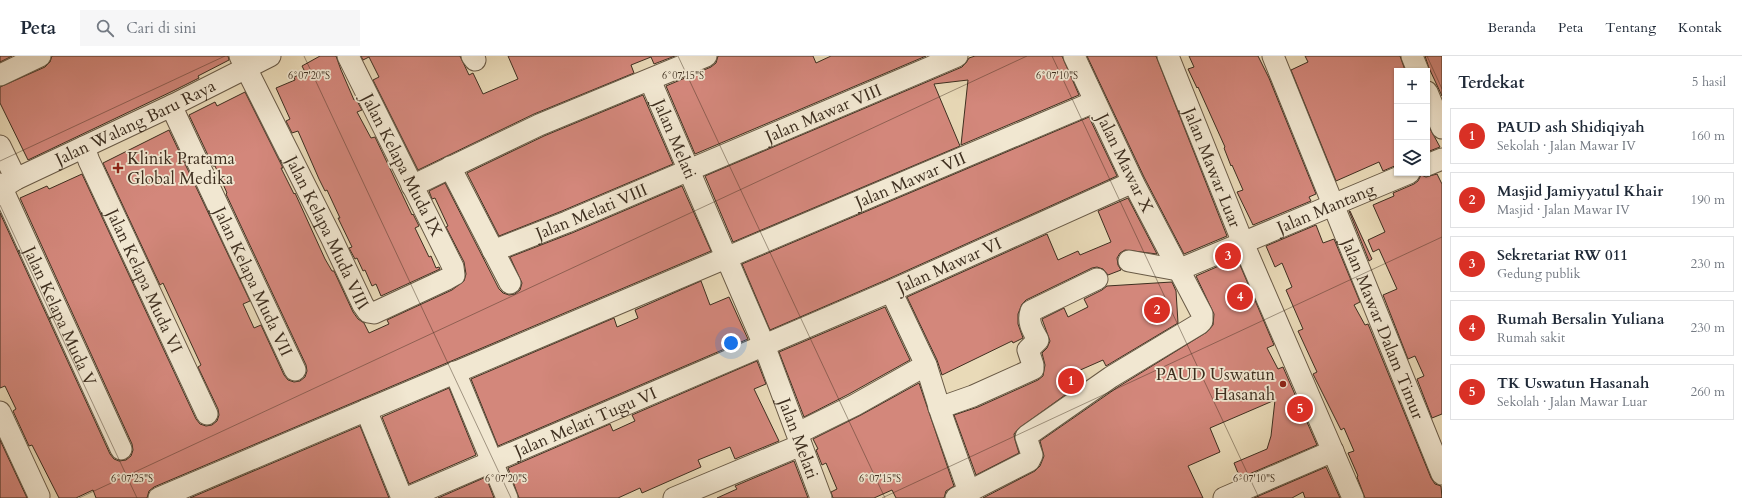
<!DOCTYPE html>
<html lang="id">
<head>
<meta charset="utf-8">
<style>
  body { margin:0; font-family:Cardo,serif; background:#f6f6f7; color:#1f2937 }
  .controls { position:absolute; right:12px; top:12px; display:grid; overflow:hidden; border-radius:0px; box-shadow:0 1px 3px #0004 }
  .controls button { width:36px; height:36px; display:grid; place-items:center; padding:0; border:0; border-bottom:1px solid #e0e1e3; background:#fff; color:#1f2937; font:20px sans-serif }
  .you { position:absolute; left:731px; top:287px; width:14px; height:14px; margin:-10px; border:3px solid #fff; border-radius:50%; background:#1a73e8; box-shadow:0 0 0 6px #1a73e833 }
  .badge { display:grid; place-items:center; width:26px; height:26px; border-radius:50%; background:#d93025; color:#fff; font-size:13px; font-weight:700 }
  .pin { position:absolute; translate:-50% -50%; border:2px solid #fff; box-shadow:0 1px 4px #0006 }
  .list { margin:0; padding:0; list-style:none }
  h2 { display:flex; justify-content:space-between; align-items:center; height:52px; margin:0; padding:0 16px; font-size:17px }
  h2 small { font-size:13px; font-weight:400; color:#747a83 }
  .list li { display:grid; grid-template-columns:26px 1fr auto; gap:12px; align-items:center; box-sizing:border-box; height:56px; margin:0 8px 8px; padding:0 8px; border:1px solid #e0e1e3; border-radius:0px }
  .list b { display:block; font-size:15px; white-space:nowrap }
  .list p { margin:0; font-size:13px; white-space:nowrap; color:#747a83 }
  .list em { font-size:13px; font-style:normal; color:#747a83 }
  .icon { flex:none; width:22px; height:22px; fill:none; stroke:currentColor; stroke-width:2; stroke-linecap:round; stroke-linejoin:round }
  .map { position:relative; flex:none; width:1442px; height:442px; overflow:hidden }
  header { display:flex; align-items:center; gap:24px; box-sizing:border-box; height:56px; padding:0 20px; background:#fff; border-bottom:1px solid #e0e1e3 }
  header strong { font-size:19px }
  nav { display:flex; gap:22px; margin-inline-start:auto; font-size:14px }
  .search { width:280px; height:36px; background:#f6f6f7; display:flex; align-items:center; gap:10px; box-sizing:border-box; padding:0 14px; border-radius:0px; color:#747a83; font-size:15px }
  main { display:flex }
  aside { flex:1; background:#fff }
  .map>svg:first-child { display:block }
  .building { fill:#d3877b; stroke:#3e2f20 }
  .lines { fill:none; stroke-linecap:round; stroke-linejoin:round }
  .minor-casing { stroke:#695a46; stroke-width:23 }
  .minor { stroke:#f1e7d1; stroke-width:21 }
  .ticks { fill:none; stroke:#3e2f20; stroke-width:1; stroke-opacity:0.45 }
  .poi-dot { fill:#8f2418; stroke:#f1e7d1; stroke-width:1.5 }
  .labels { text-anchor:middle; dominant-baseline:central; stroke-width:3.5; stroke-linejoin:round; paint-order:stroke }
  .street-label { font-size:17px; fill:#3e2f20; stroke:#f1e7d1 }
  .poi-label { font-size:17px; fill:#3e2f20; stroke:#f1e7d1; text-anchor:start }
  .ticks-label { font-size:10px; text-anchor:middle; fill:#3e2f20; stroke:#f1e7d1; stroke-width:3.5; stroke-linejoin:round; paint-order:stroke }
</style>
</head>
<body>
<header>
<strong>Peta</strong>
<div class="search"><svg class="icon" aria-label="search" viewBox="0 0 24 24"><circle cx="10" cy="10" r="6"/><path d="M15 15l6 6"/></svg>Cari di sini</div>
<nav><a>Beranda</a><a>Peta</a><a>Tentang</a><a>Kontak</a></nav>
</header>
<main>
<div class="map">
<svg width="1442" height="442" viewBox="0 0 1442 442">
  <rect width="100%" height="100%" fill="#e9dab8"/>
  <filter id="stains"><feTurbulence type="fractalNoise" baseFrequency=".005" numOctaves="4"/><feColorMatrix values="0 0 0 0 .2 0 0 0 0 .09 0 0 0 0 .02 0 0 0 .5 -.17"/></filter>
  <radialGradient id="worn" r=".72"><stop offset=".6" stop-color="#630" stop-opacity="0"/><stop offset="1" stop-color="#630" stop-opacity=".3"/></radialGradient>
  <!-- building -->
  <g class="building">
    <path d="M0,0H12L0,6Z"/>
    <path d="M52,0H228L229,4L198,20L199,22L175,34L28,104L0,47V31L45,11L50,6Z"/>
    <path d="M320,0H336L341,14L354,44L356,43L362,54L357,56L371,82L375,81L412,159L413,158L419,170L415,172L429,201L431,200L436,212L439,211L440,213L381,240L376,228L372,230L365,214L363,215L357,202L355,203L349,192L352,191L338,162H340L327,134L325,135L319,123L298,75L292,77L286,65L290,63L276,32L295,24L294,21L305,16L302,10Z"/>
    <path d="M361,0H460L469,19L473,17L483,38L518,23L508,0H675L654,8L651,1L631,9L634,17L534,58L418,114L373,24L379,21L369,1L363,4Z"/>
    <path d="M718,0H813L816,7L831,0H926L695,98L666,30L711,11L716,7Z"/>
    <path d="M975,0H1062L1079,39L961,89L968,24L934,28L960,90L733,186L705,120L962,11L966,7L969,2Z"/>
    <path d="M1087,0H1156L1227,180L1184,198L1144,121Z"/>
    <path d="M1189,0H1258L1269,22L1316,138L1309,141L1311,145L1253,169L1237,136L1243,134L1232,109L1231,110L1224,92L1225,91L1198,31L1197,32L1188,13L1194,11Z"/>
    <path d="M1305,0H1400L1405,14L1397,15V109L1383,115L1379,106L1336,125L1291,14L1308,6Z"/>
    <path d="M1425,0H1442V40L1429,12Z"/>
    <path d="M245,36L283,112H281L294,138L295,137L325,203L332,215H334L353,256L358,263L364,267L369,277L389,268L387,264L452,234L464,225L466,218L464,206L446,171L448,170L435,142L432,143L429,135L445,127L499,233L503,237L509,239L515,238L520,234L522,227L510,201L572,177L682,130L711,195L154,431L149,435L147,442H96L93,434L76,442H59L32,389L29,390L13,355L16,353L5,330L0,332V157L110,398L114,403L119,405L126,404L131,400L133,394L132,388L20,142L47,130L49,133L82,118L196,363L200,368L206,370L212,369L217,365L219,359L218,353L198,311L201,309L163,227L160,229L103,107L169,74L250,245L243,248L254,272L261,269L284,319L288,324L294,326L300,325L305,321L307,315L306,309L226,138L227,137L215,110H213L189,59L215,46L217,50Z"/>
    <path d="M643,39L673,108L562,155L499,180L467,117L544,80Z"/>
    <path d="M1089,61L1117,120L886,224L770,274L742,208Z"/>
    <path d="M1427,67L1440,91L1427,96Z"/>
    <path d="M1437,118L1442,128V358L1432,362L1417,323L1424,320L1415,300L1408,303L1383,239L1397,233L1379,193L1373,196L1368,184L1385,176L1373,149L1394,140L1393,137L1414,128L1418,125L1421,119L1426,121Z"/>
    <path d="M1128,142L1157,198L1125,194L1120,197L1117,202L1118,209L1121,214L1108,219L1103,213L1097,211L1092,212L1026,244L1022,248L1018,258V268L1023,282L1013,287L1012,285L942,319L937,304L907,241L1047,178L1058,204L1078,195L1080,199L1111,186L1098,155Z"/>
    <path d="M1349,155H1350L1372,203L1369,205Z"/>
    <path d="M1316,169L1323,187L1334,183L1360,246L1354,249L1365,269L1368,268L1431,422L1435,428L1441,430L1442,442H1365L1357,421L1358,420L1348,397L1354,395L1344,372L1341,374L1313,318L1317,316L1298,275L1303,273L1286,234L1292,231L1282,207L1275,211L1266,190Z"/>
    <path d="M1237,202L1274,289L1267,292L1278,313L1283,311L1317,389L1240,422L1234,407L1267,393L1271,380L1275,344L1210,372L1220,396L1188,410L1203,442H983L1035,415L1040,410L1044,400L1040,385L1118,331L1207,276L1213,269L1214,258L1196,220Z"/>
    <path d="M701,225L710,249L729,241L748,283L498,390L471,323L614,262L617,271L638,262L635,254Z"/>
    <path d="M1172,226L1176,235L1178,267L1106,310L1103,304L1078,315L1083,326L1018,373L1014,378L1015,384L1019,397L976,419L954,359L978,351L1038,324L1043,320L1045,309L1042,297L1047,292L1050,285L1042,263L1064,252L1068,261L1088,251L1084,243L1102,234L1107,230Z"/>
    <path d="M885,251L910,304L849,338L804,361L779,296Z"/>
    <path d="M757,305L766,328L754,333L779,385L735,403L730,391L698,404L701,411L642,437L640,432L618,442H519L508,412L610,368L613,375L635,365L632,359Z"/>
    <path d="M919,327L954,430L946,435L944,442H896L892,434L874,442H833L831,436L837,433L826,407L822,409L816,394L818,393L813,383L861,359Z"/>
    <path d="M449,332L476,399L409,428L382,361Z"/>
    <path d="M360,370L389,442H190Z"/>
    <path d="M0,384L27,442H0Z"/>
    <path d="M794,405L808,442H717L737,433L735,430Z"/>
    <path d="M1326,411L1340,442H1305L1303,436L1292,442H1254Z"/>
    <path d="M486,421L494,442H438Z"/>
  </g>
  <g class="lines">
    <!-- minor casing -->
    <g class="minor-casing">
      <g id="minor">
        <path id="s1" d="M240,0L331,181L363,249L368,256L374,257L447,223L454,219L453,211L348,0"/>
        <path d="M472,0L475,4"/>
        <path id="s2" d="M1168,0L1243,187L1353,442"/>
        <path id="s3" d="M1273,0L1442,418"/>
        <path d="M1412,0L1418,15"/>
        <path d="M0,19L40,0"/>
        <path id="s4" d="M650,24L764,289L821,442"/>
        <path d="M1427,36L1442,72"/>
        <path id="s5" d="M173,49L175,58L295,314"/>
        <path d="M0,90L16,123"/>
        <path id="s6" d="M84,91L89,105L207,358"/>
        <path d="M1427,109L1442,103"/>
        <path d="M450,111L510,227"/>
        <path id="s7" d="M0,128L121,393"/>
        <path d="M412,130L539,69L706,0"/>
        <path id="s8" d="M0,133L16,123L173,49L270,0"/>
        <path id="s9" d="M493,195L567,166L957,0"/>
        <path id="s10" d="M1129,205L1178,214L1409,117"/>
        <path d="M926,309L942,360L969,436"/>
        <path d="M455,316L507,442"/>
        <path d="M939,352L973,340L1033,313V309L1028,294L1038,284C1033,275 1027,266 1031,255L1097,223"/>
        <path d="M366,354L402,442"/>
        <path d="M0,356L39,440"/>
        <path d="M798,377L855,349L926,309L891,235"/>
        <path id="s11" d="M159,442L1094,46"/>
        <path id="s12" d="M407,442L891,235L1133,126"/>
        <path d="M674,442L801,389"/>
        <path d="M956,442L1029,405L1032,399L1026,381L1028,379L1111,321L1199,268L1202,265V258L1133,126L1074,0"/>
        <path d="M1224,442L1333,395"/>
      </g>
    </g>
    <!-- minor -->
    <use href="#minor" class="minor"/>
  </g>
  <!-- ticks -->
  <path class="ticks" d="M304,0L511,442M678,0L885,442M1052,0L1259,442M1427,0L1442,33M0,105L225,0M0,149L137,442M79,442L1027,0M882,442L1442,181"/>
  <!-- markers -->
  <g class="poi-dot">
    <path d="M116 106h4v4h4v4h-4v4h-4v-4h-4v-4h4z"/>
    <circle cx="1283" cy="328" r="4"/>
  </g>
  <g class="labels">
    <!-- street labels -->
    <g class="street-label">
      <text stroke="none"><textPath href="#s9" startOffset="358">Jalan Mawar VIII</textPath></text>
      <text stroke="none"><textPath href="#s8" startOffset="151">Jalan Walang Baru Raya</textPath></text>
      <text stroke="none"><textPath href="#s4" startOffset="64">Jalan Melati</textPath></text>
      <text transform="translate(1125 107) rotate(64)">Jalan Mawar X</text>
      <text transform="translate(402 109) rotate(63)">Jalan Kelapa Muda IX</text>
      <text stroke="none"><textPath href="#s2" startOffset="120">Jalan Mawar Luar</textPath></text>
      <text stroke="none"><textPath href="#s11" startOffset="816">Jalan Mawar VII</textPath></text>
      <text stroke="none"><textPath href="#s10" startOffset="210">Jalan Mantang</textPath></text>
      <text stroke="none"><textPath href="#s9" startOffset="106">Jalan Melati VIII</textPath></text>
      <text stroke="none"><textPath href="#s1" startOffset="197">Jalan Kelapa Muda VIII</textPath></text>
      <text stroke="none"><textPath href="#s12" startOffset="590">Jalan Mawar VI</textPath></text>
      <text stroke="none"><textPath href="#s6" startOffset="147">Jalan Kelapa Muda VI</textPath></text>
      <text stroke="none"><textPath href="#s5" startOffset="194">Jalan Kelapa Muda VII</textPath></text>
      <text stroke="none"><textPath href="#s7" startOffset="145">Jalan Kelapa Muda V</textPath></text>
      <text stroke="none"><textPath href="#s3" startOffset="294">Jalan Mawar Dalam Timur</textPath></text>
      <text stroke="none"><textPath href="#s12" startOffset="194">Jalan Melati Tugu VI</textPath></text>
      <text stroke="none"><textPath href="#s4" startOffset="388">Jalan Melati</textPath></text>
    </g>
    <!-- poi labels -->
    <g class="poi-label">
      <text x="127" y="102">Klinik Pratama<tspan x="127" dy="20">Global Medika</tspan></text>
      <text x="1275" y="318" text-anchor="end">PAUD Uswatun<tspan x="1275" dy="20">Hasanah</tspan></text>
    </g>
  </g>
  <g class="ticks-label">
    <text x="309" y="23">6°07'20"S</text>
    <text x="683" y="23">6°07'15"S</text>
    <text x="1057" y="23">6°07'10"S</text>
    <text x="132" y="426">6°07'25"S</text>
    <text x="506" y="426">6°07'20"S</text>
    <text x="880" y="426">6°07'15"S</text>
    <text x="1254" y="426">6°07'10"S</text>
  </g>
  <rect width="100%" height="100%" filter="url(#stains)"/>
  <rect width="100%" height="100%" fill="url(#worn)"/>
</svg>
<div class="controls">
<button>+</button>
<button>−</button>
<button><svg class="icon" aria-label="layers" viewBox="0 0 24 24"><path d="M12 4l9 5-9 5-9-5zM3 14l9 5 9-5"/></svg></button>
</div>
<div class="you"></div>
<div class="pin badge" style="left:1071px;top:325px">1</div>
<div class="pin badge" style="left:1157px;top:254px">2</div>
<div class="pin badge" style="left:1228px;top:200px">3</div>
<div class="pin badge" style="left:1240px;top:241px">4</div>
<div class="pin badge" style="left:1300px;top:353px">5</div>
</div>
<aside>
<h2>Terdekat<small>5 hasil</small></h2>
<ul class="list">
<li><span class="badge">1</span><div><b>PAUD ash Shidiqiyah</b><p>Sekolah · Jalan Mawar IV</p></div><em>160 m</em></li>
<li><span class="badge">2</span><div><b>Masjid Jamiyyatul Khair</b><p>Masjid · Jalan Mawar IV</p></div><em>190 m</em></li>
<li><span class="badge">3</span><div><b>Sekretariat RW 011</b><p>Gedung publik</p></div><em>230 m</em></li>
<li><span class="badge">4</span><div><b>Rumah Bersalin Yuliana</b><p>Rumah sakit</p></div><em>230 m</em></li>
<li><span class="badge">5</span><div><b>TK Uswatun Hasanah</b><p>Sekolah · Jalan Mawar Luar</p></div><em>260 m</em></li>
</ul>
</aside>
</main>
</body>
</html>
